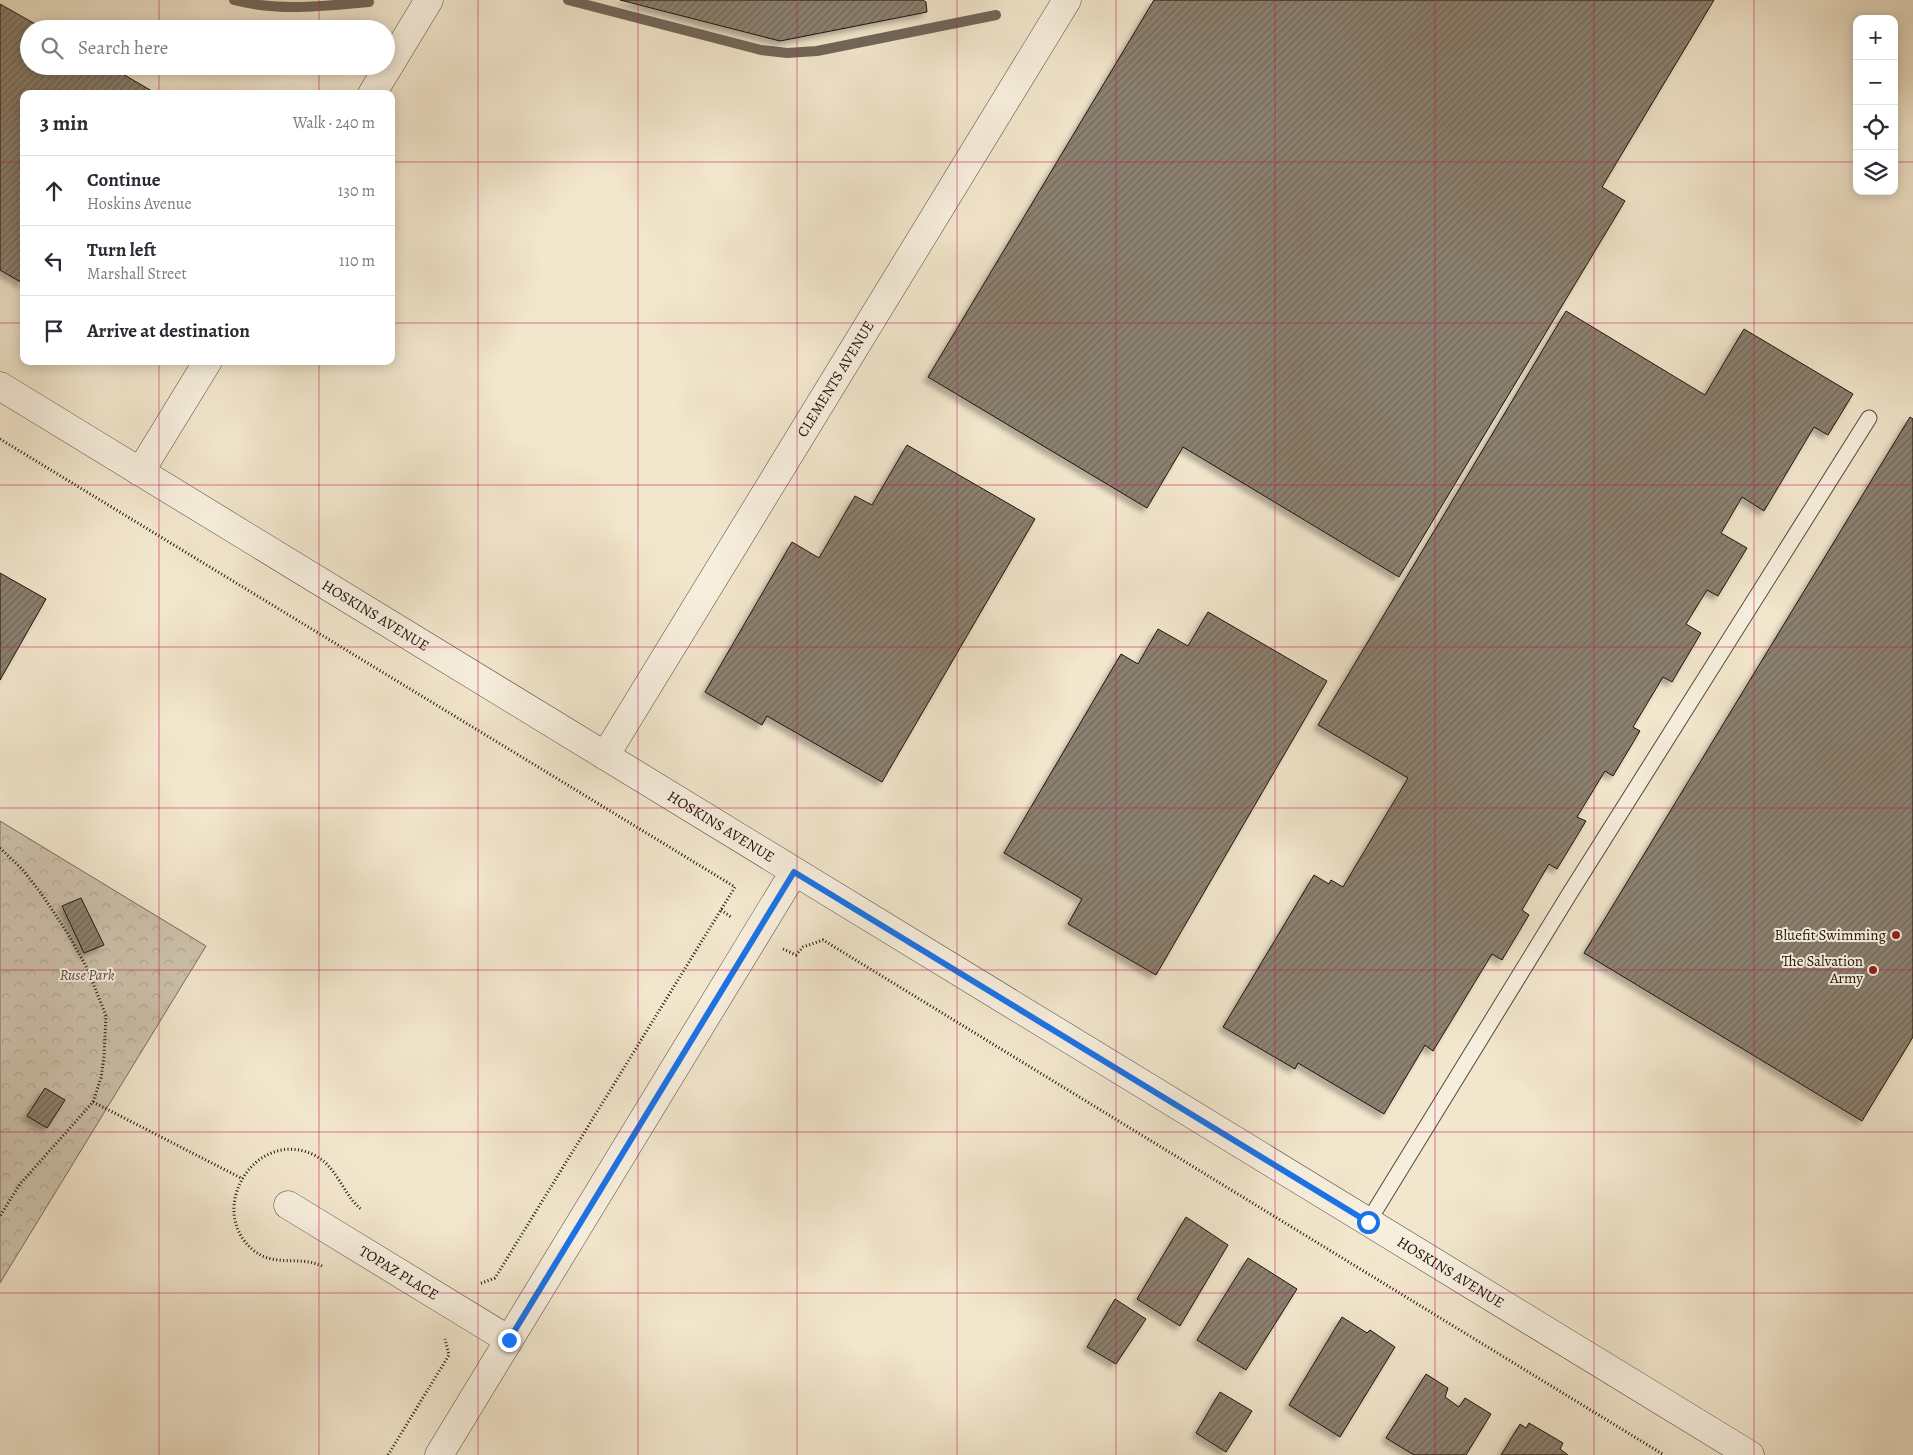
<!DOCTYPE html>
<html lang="en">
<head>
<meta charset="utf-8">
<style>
  body { margin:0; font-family:Alegreya,serif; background:#f7f7f7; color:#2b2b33 }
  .controls { position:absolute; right:15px; top:15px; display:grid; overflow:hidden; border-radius:10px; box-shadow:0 2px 12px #0003 }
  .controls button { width:45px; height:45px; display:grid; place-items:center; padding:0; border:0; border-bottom:1px solid #e1e1e2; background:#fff; color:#2b2b33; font:25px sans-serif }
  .stop { position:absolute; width:15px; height:15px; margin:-11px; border:4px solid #1a73e8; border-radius:50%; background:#fff }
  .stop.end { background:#1a73e8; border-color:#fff; box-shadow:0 1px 5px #0008 }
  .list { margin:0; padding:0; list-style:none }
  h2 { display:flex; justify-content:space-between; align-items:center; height:65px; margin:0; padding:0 20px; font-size:21px }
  h2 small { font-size:16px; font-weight:400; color:#7c7c81 }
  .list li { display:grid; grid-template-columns:32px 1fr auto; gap:15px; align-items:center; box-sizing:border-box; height:70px; padding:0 20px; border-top:1px solid #e1e1e2 }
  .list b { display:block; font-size:19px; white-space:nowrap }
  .list p { margin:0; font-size:16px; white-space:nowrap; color:#7c7c81 }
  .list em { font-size:16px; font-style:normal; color:#7c7c81 }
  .icon { flex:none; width:28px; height:28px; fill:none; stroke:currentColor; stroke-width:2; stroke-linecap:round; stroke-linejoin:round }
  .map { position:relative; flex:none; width:1913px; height:1455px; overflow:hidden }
  .search { position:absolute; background:#fff; box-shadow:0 2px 12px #0003; left:20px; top:20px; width:375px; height:55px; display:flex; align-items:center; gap:12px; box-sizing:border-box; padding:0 18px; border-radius:28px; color:#7c7c81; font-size:19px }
  .panel { position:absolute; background:#fff; box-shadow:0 2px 12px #0003; left:20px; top:90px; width:375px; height:275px; border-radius:10px }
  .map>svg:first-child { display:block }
  .park { fill:url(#park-crowns); stroke:#766b5c }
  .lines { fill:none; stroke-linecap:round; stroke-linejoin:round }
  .stream { stroke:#726759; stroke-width:10 }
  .building { fill:url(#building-hatch); stroke:#1e140d; filter:url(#shadow) }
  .service-casing { stroke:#53483d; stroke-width:17 }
  .minor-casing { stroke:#53483d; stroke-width:29 }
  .path { stroke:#1e140d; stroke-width:3; stroke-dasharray:1 2.5; stroke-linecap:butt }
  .service { stroke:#f7efde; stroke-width:15 }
  .minor { stroke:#f7efde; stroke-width:28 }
  .route { stroke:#1a73e8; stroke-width:6 }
  .grid { fill:none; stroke:#c2185b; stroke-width:1; stroke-opacity:0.55 }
  .poi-dot { fill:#8f2418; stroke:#f7efde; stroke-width:2 }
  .labels { text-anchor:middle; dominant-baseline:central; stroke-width:4; stroke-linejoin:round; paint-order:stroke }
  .street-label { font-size:15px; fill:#1e140d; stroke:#f7efde }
  .poi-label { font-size:15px; fill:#1e140d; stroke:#f7efde; text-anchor:end }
  .park-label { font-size:15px; font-style:italic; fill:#5c5145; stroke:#f7efde }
</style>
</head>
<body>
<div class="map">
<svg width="1913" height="1455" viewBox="0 0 1913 1455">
  <defs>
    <pattern id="park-crowns" width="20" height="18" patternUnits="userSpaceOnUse" patternTransform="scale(1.25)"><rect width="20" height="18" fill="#cec2ac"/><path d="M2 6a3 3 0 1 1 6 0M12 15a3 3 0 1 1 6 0" fill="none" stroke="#b0a693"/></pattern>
    <pattern id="building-hatch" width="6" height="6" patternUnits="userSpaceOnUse" patternTransform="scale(1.25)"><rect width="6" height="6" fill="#8c8170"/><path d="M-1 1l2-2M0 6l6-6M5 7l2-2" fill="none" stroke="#72685a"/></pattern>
    <filter id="shadow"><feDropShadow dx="-4.5" dy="4.5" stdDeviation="2.5" flood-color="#0004"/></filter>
  </defs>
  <rect width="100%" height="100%" fill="#f2e6cc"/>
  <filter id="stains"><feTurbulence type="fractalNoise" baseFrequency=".004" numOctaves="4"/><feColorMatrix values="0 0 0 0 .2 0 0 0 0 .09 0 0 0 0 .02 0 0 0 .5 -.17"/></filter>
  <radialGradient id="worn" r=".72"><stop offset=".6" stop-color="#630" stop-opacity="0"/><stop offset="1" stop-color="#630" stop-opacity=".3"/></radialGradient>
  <!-- park -->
  <path class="park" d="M0,821L206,946L0,1283Z"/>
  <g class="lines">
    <!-- stream -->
    <g class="stream">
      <path d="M234,0C279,12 323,6 369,2"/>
      <path d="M568,0L761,50L787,53L817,51L996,15"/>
    </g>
  </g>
  <!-- building -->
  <g class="building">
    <path d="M620,0H923L926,2L927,12L780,41Z"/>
    <path d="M1154,0H1714L1602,187L1625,201L1399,577L1183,447L1147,508L928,377Z"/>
    <path d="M0,4L44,29H29V66H109L157,94H24V284L0,270Z"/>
    <path d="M1566,311L1705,395L1744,329L1853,394L1828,435L1814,427L1764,511L1742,497L1721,533L1747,548L1718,596L1707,590L1686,624L1701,633L1672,682L1663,677L1633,727L1640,731L1613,776L1605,771L1577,817L1586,821L1557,869L1549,864L1522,910L1529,915L1502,960L1492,954L1433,1051L1425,1045L1384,1114L1298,1063L1295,1069L1223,1027L1314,875L1329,884L1331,880L1343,887L1408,778L1318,725Z"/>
    <path d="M1910,417L1913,419V1037L1862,1121L1584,953Z"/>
    <path d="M907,445L1035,519L882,782L767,716L762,725L705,692L792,542L819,558L855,496L872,505Z"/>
    <path d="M0,573L46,599L0,680Z"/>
    <path d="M1208,612L1327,681L1156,975L1068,924L1082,899L1004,853L1121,654L1138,664L1158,629L1188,646Z"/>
    <path d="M81,898L104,945L84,953L62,906Z"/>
    <path d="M45,1088L65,1100L47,1128L27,1116Z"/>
    <path d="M1186,1217L1228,1245L1180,1326L1137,1299Z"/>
    <path d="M1248,1258L1297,1289L1246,1370L1197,1340Z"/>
    <path d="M1115,1299L1146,1319L1116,1364L1087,1347Z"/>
    <path d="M1342,1317L1367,1333L1370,1330L1395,1347L1340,1437L1289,1405Z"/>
    <path d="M1426,1374L1448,1388L1445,1397L1459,1407L1465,1398L1491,1414L1466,1455H1414L1386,1438Z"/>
    <path d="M1220,1392L1252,1411L1226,1452L1196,1433Z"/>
    <path d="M1529,1423L1563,1443L1560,1449L1568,1455H1501L1520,1424L1526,1428Z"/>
  </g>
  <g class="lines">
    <!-- service casing -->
    <g class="service-casing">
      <path id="service" d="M1368,1222L1570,893L1869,418"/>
    </g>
    <!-- minor casing -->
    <g class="minor-casing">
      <g id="minor">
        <path d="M372,94L429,0"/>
        <path id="s1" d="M0,386L1750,1455"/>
        <path d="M140,472L208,361"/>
        <path id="s2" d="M605,756L1067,0"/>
        <path id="s3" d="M288,1205L509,1340"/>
        <path d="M439,1455L794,872"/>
      </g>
    </g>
    <!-- path -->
    <g class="path">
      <path d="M0,439L735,887L495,1278L479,1284"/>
      <path d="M0,848L23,870L43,896L68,934L87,968L106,1016L104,1056L101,1078L93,1102L20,1184L0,1216"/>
      <path d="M721,910L731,917"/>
      <path d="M783,949L796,955L803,947L823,940L1664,1455"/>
      <path d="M93,1102L241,1178"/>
      <path d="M322,1266C299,1255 275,1268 253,1250C204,1208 258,1125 316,1156C338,1168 343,1195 362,1210"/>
      <path d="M388,1455L449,1355L445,1339"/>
    </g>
    <!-- service -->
    <use href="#service" class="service"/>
    <!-- minor -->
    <use href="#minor" class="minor"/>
  </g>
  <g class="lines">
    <!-- route -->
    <path class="route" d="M509,1340L794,872L1368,1222"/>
  </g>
  <!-- grid -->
  <path class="grid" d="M159,0V29M319,0V29M478,0V1455M638,0V1455M797,0V1455M957,0V1455M1116,0V1455M1275,0V1455M1435,0V1455M1594,0V1455M1754,0V1455M159,66V94M319,66V94M0,162H24M391,162H1857M1894,162H1913M0,323H24M391,323H1913M159,361V1455M319,361V1455M0,485H1913M0,647H1913M0,808H1913M0,970H1913M0,1132H1913M0,1293H1913"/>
  <!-- markers -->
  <g class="poi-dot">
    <circle cx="1896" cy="935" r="5"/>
    <circle cx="1873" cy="970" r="5"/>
  </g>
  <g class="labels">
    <!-- street labels -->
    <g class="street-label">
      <text stroke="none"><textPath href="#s2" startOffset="442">CLEMENTS AVENUE</textPath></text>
      <text stroke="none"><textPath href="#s1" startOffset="440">HOSKINS AVENUE</textPath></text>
      <text stroke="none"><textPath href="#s1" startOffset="845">HOSKINS AVENUE</textPath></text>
      <text stroke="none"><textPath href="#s1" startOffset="1700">HOSKINS AVENUE</textPath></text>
      <text stroke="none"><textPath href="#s3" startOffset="130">TOPAZ PLACE</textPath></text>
    </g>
    <!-- poi labels -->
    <g class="poi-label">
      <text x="1886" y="935">Bluefit Swimming</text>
      <text x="1863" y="961">The Salvation<tspan x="1863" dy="17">Army</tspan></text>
    </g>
    <!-- park labels -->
    <g class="park-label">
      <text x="87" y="975">Ruse Park</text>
    </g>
  </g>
  <rect width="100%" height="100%" filter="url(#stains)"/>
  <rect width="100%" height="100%" fill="url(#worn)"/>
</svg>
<div class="controls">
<button>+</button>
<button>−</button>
<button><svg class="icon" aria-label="locate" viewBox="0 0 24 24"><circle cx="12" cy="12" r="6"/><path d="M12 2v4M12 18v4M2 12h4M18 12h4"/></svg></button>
<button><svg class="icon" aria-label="layers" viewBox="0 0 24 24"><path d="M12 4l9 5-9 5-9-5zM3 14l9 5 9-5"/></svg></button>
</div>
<div class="stop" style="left:1368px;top:1222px"></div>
<div class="stop end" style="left:509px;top:1340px"></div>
<div class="search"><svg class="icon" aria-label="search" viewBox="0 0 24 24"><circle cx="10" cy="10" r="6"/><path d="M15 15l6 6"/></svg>Search here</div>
<section class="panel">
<h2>3 min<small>Walk · 240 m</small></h2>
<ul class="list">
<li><svg class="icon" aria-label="ahead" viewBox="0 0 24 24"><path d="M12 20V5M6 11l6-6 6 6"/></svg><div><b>Continue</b><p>Hoskins Avenue</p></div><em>130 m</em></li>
<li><svg class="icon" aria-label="left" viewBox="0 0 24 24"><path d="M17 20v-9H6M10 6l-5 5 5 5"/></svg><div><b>Turn left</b><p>Marshall Street</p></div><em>110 m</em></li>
<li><svg class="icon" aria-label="arrive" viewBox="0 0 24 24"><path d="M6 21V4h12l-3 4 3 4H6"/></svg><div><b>Arrive at destination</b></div></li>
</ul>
</section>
</div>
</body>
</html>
